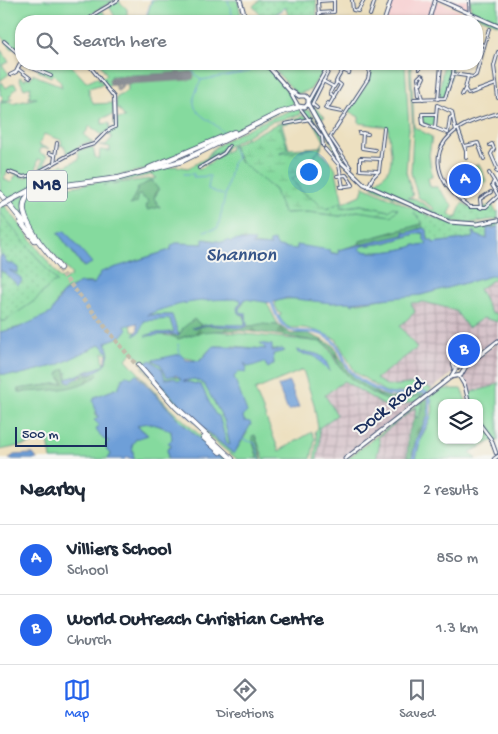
<!DOCTYPE html>
<html lang="en">
<head>
<meta charset="utf-8">
<style>
  body { margin:0; font-family:"Gochi Hand",sans-serif; background:#f2f2f3; color:#1f2937 }
  .controls { position:absolute; right:15px; bottom:15px; display:grid; overflow:hidden; border-radius:10px; box-shadow:0 1px 4px #0004 }
  .controls button { width:45px; height:45px; display:grid; place-items:center; padding:0; border:0; border-bottom:1px solid #e0e1e3; background:#fff; color:#1f2937; font:25px sans-serif }
  .scale { position:absolute; left:15px; bottom:12px; width:92px; box-sizing:border-box; padding-left:5px; border:2px solid #1b2f5e; border-top:0; font-size:14px; line-height:18px; white-space:nowrap; color:#1b2f5e; -webkit-text-stroke:4px #f6f6f2; paint-order:stroke }
  .you { position:absolute; left:308px; top:171px; width:18px; height:18px; margin:-12px; border:4px solid #fff; border-radius:50%; background:#1a73e8; box-shadow:0 0 0 8px #1a73e833 }
  .badge { display:grid; place-items:center; width:32px; height:32px; border-radius:50%; background:#2563eb; color:#fff; font-size:16px; font-weight:700 }
  .pin { position:absolute; translate:-50% -50%; border:2px solid #fff; box-shadow:0 1px 5px #0006 }
  .list { margin:0; padding:0; list-style:none }
  h2 { display:flex; justify-content:space-between; align-items:center; height:65px; margin:0; padding:0 20px; font-size:21px }
  h2 small { font-size:16px; font-weight:400; color:#747a83 }
  .list li { display:grid; grid-template-columns:32px 1fr auto; gap:15px; align-items:center; box-sizing:border-box; height:70px; padding:0 20px; border-top:1px solid #e0e1e3 }
  .list b { display:block; font-size:19px; white-space:nowrap }
  .list p { margin:0; font-size:16px; white-space:nowrap; color:#747a83 }
  .list em { font-size:16px; font-style:normal; color:#747a83 }
  .icon { flex:none; width:28px; height:28px; fill:none; stroke:currentColor; stroke-width:2; stroke-linecap:round; stroke-linejoin:round }
  .map { position:relative; flex:none; width:498px; height:459px; overflow:hidden }
  .search { position:absolute; background:#fff; box-shadow:0 1px 4px #0004; left:15px; right:15px; top:15px; height:55px; display:flex; align-items:center; gap:12px; box-sizing:border-box; padding:0 18px; border-radius:20px; color:#747a83; font-size:19px }
  .sheet { height:205px; background:#fff }
  nav { display:flex; justify-content:space-around; align-items:center; box-sizing:border-box; height:70px; border-top:1px solid #e0e1e3; background:#fff; font-size:14px; color:#747a83 }
  nav a { display:grid; justify-items:center; gap:2px }
  nav .on { color:#2563eb }
  .map>svg:first-child { display:block }
  .built { fill:#f7cfd0 }
  .industrial { fill:url(#industrial-grid) }
  .grass { fill:#85da9e; stroke:#50847e; fill-rule:evenodd }
  .forest { fill:url(#forest-firs); stroke:#447472 }
  .wetland { fill:url(#wetland-marsh); stroke:#50847e }
  .park { fill:url(#park-dots); stroke:#50847e }
  .water { fill:#6e9fd8; stroke:#44679b; fill-rule:evenodd }
  .lines { fill:none; stroke-linecap:round; stroke-linejoin:round }
  .stream { stroke:#6e9fd8; stroke-width:1 }
  .river { stroke:#6e9fd8; stroke-width:3 }
  .taxiway { stroke:#84888f; stroke-width:3 }
  .runway { stroke:#84888f; stroke-width:9 }
  .trunk-tunnel { stroke:#c3bdac; stroke-width:4.5; stroke-dasharray:4.5 2; stroke-linecap:butt }
  .minor-casing { stroke:#3a4a6d; stroke-width:4 }
  .tertiary-casing { stroke:#3a4a6d; stroke-width:4.5 }
  .secondary-casing { stroke:#3a4a6d; stroke-width:5 }
  .trunk-casing { stroke:#3a4a6d; stroke-width:6 }
  .minor { stroke:#fff; stroke-width:2 }
  .tertiary { stroke:#fff; stroke-width:2.5 }
  .secondary { stroke:#fff; stroke-width:3 }
  .trunk { stroke:#fff; stroke-width:4.5 }
  .trunk-bridge-casing { stroke:#3a4a6d; stroke-width:6; stroke-linecap:butt }
  .trunk-bridge { stroke:#fff; stroke-width:4.5 }
  .labels { text-anchor:middle; dominant-baseline:central; stroke-width:4; stroke-linejoin:round; paint-order:stroke }
  .shield { fill:#f6f6f2; stroke:#5d6b8a; stroke-width:1 }
  .shield-label { font-size:18px; font-weight:bold; fill:#1b2f5e }
  .street-label { font-size:19px; fill:#1b2f5e; stroke:#f6f6f2 }
  .water-label { font-size:20px; font-style:italic; fill:#385689; stroke:#f6f6f2 }
</style>
</head>
<body>
<div class="map">
<svg width="498" height="459" viewBox="0 0 498 459">
  <defs>
    <pattern id="industrial-grid" width="8" height="8" patternUnits="userSpaceOnUse" patternTransform="scale(1.25)"><rect width="8" height="8" fill="#d2bdc5"/><path d="M0 4h8M4 0v8" fill="none" stroke="#aa9aa3"/></pattern>
    <pattern id="forest-firs" width="22" height="20" patternUnits="userSpaceOnUse" patternTransform="scale(1.25)"><rect width="22" height="20" fill="#6cba85"/><path d="M5 1l3.5 6h-7zM16 11l3.5 6h-7z" fill="#589870"/></pattern>
    <pattern id="wetland-marsh" width="20" height="14" patternUnits="userSpaceOnUse" patternTransform="scale(1.25)"><rect width="20" height="14" fill="#85da9e"/><path d="M1 5h8M5 5V1M11 12h8M15 12V8" fill="none" stroke="#72bb8a"/></pattern>
    <pattern id="park-dots" width="8" height="8" patternUnits="userSpaceOnUse" patternTransform="scale(1.25)"><rect width="8" height="8" fill="#85da9e"/><path d="M2 2h.1M6 6h.1" fill="none" stroke="#72bb8a" stroke-width="1.8" stroke-linecap="round"/></pattern>
  </defs>
  <rect width="100%" height="100%" fill="#f6f6f2"/>
  <filter id="ink" filterUnits="userSpaceOnUse"><feTurbulence type="fractalNoise" baseFrequency=".02" numOctaves="2"/><feDisplacementMap in="SourceGraphic" scale="10" xChannelSelector="R" yChannelSelector="G"/><feConvolveMatrix kernelMatrix="1 2 1 2 8 2 1 2 1" color-interpolation-filters="sRGB"/></filter>
  <filter id="wash" filterUnits="userSpaceOnUse"><feTurbulence type="fractalNoise" baseFrequency=".0096" numOctaves="4" result="noise"/><feDisplacementMap in="SourceGraphic" scale="20" xChannelSelector="R" yChannelSelector="G"/><feGaussianBlur stdDeviation="1.12" result="paint"/><feColorMatrix in="noise" values="0 0 0 0 0 0 0 0 0 0 0 0 0 0 0 0 0 1.4 0 .05"/><feComposite in="paint" operator="in"/></filter>
  <g filter="url(#wash)">
    <rect width="100%" height="100%" fill="#ede0c0"/>
    <!-- built -->
    <g class="built">
      <path d="M392,0H436L464,13L461,21H386Z"/>
      <path d="M441,0H468L469,10L467,11Z"/>
      <path d="M479,163L486,181L479,192L480,195L474,196L466,192L458,198L444,179L448,178V174Z"/>
    </g>
    <!-- industrial -->
    <g class="industrial">
      <path d="M493,280L498,281V314L491,313L478,289Z"/>
      <path d="M424,302L498,322V340L484,350L482,348L453,369L452,374L432,389L418,383L388,386L375,379L417,348L400,326L410,303Z"/>
      <path d="M498,342V382L494,386L469,393L463,377L465,368Z"/>
      <path d="M344,381L385,406L391,407L420,400L343,459H317L320,442L319,428L325,395Z"/>
      <path d="M416,407L418,409L413,426L408,433L407,457L376,459L379,447L378,437Z"/>
    </g>
    <!-- grass -->
    <g class="grass">
      <path d="M0,0H115L97,10L86,21H44L36,12H30L28,21H21V36L17,40L20,45L12,49L0,34Z"/>
      <path d="M151,0H238L242,21H146Z"/>
      <path d="M470,0H498V25L471,13Z"/>
      <path d="M119,1L127,9V21L110,20L115,17L109,6Z"/>
      <path d="M102,10L109,21H89L90,19Z"/>
      <path d="M1,50L9,62L2,65L9,74L0,81Z"/>
      <path d="M34,64H70L86,82L97,77L103,84L89,88V95L94,104L114,103L113,115L102,118V124L109,123L110,129L102,135L90,126L84,135L93,143H85L68,154L64,146L58,145L62,144L61,140L44,134L39,145L49,149L40,148V153L47,156L44,164L48,165L40,169L42,160L38,159L36,172C25,178 19,175 8,170L4,179L11,183L16,175L25,178L50,166L52,170L63,164L65,166L79,159L78,150L93,147L95,157L99,159L100,150L110,151V147L99,145H106L112,138L107,131L116,127L114,119L125,118L119,109H116V98L128,90V83L192,79L191,72L111,76V83L107,87L100,78L107,75L100,64H265L291,95L294,102L292,106L143,170L107,178L40,185L8,201L0,191V103L11,102L12,104L37,98H29L31,86L24,89L19,78L20,77L25,80L27,77L30,79L33,74C43,80 53,81 62,87L60,81L53,74L51,77L38,71L39,68Z"/>
      <path d="M269,64H328L310,90L297,94Z"/>
      <path d="M372,64H405L409,128L406,172L413,196L407,198L416,199L434,211L435,209L418,197L411,173L413,131L409,64H411L414,127L432,137L429,155L432,177L428,178L430,187H437L453,206L449,214L456,218L450,221L372,187L373,183C399,170 390,153 388,127L359,123V117L348,111L369,80Z"/>
      <path d="M443,66L452,67V73L444,97H439Z"/>
      <path d="M326,69L312,105L325,117L320,119L330,139L356,175L339,156L311,107L310,99Z"/>
      <path d="M2,82L6,88L14,83L17,87L9,97L13,99L1,102L3,96L0,95V83Z"/>
      <path d="M297,108L301,111L300,115L271,122L207,158C211,141 280,114 297,108Z"/>
      <path d="M303,109L310,111L325,138L320,151L335,167L343,203L361,195L364,186L417,210L414,214L421,220L422,224L360,241L359,244L338,250L339,254L297,245L299,250L278,247L273,241H271L272,246L251,244L244,239L230,243L206,239L203,244L176,243L170,250L131,262L94,284C86,279 66,288 60,296C56,300 55,309 51,313C41,322 13,329 0,332V321H6L0,247V208L4,205C25,229 41,254 60,278L65,280L72,275L37,236L24,214L28,197L36,190L76,186L176,166L188,168L227,147L223,153L197,166L199,170L229,150L230,147L233,145L239,160L275,190L284,213L308,212L340,216L357,211H389L361,205L327,209L301,191L292,179L309,165L324,141L314,122L304,113ZM151,175L157,178L103,185ZM153,180V197L149,202L140,195L137,196ZM58,233L91,263L83,267Z"/>
      <path d="M433,114L435,115L433,127L423,123L422,115Z"/>
      <path d="M303,115L308,119L282,124L289,149L319,147L280,154L279,152L287,150L279,123L299,118Z"/>
      <path d="M479,164L486,181L480,188L476,185L468,168Z"/>
      <path d="M30,192L22,213L26,224L9,202Z"/>
      <path d="M419,233H424L428,243L421,246L415,245C407,250 366,256 359,249L362,246L385,243Z"/>
      <path d="M498,274V281L493,280L479,289L491,313L498,314V322L483,318L468,328L455,310L424,302L411,303L415,312L400,326L417,348L376,379L388,386L418,383L432,389L428,393L419,388L392,394L384,391L355,372L336,339C327,335 319,331 309,329C293,325 289,334 279,316L282,314L279,313L275,305L276,301C299,294 328,305 350,302L352,305L353,302L359,303L399,296L421,295Z"/>
      <path d="M209,299H240L241,302L238,305L240,315H244L245,325H201L198,322L183,328L179,335L175,326L172,315H146L172,305Z"/>
      <path d="M245,299L266,301L278,325L247,326L246,314L239,312V308L242,306Z"/>
      <path d="M154,318L170,319L174,332L154,333C163,337 170,334 178,339L207,330L322,342C332,349 332,358 340,367C354,381 375,400 396,401C405,401 413,395 423,397L420,400L391,407L385,406L344,381L325,395L337,415L319,428L320,442L317,459H314L317,440L315,431L318,428L314,404L303,370L255,390L279,451L312,432L315,439L311,459H264L255,435L253,443L258,459H237L212,440L181,408L182,411L142,366L174,401L133,352L126,359L167,405L226,459H222L180,421L139,375L131,378L127,375L123,378L118,388L95,397L96,415L98,417L95,420L99,425V431L109,441L111,454L108,459H51L48,440L0,450V374L17,375L58,365L101,344L108,353L107,355L103,352V362H105L103,366C113,355 105,351 106,342L122,336L124,326L130,323L133,331L136,332L135,335L140,332L144,321ZM216,346H235L284,351L273,354L274,364L268,368L264,362L246,365L243,363L244,366L233,377L246,413L243,416L247,433L234,454L207,433L149,371L154,362L165,379L179,381L181,379L165,372L161,365L154,360C172,356 183,356 199,361L212,347ZM103,367L92,373H84L81,377L97,373L95,378L56,389L20,392L18,389L63,383L62,379L67,372V379C79,375 92,368 103,367Z"/>
      <path d="M194,379L204,383L224,420L230,445L227,444L201,385L183,381Z"/>
      <path d="M498,382V441H492L470,452L476,459H416C417,451 418,443 422,436C429,422 437,412 430,396L444,389H461L467,403H442V440H479V403H471L469,393L494,386Z"/>
      <path d="M423,400L419,417H415L416,407L378,437L380,443L376,459H347Z"/>
      <path d="M141,423L154,424L171,431L172,439L169,443L171,444L167,453L168,459H134L132,445L136,439L148,435L137,425Z"/>
    </g>
    <!-- forest -->
    <g class="forest">
      <path d="M151,180L159,190L154,198L160,207L147,210L146,206L149,202L140,195L137,196V203L130,205L138,188Z"/>
      <path d="M422,224L423,228C403,234 380,246 359,244L360,241Z"/>
      <path d="M194,319L201,325L193,328L208,325L243,328L260,324L278,325L291,334L307,333L333,345L348,372L379,394L392,398L418,392L426,395L389,401L370,392L349,377L339,365L330,348L322,342C276,336 222,321 178,339L169,334L179,336L183,328Z"/>
      <path d="M65,369L67,381L97,373L98,375C78,391 44,391 19,392L18,389L63,383L58,375L60,371Z"/>
      <path d="M428,398V415L416,439L412,458L407,457L408,433L415,417H419L423,400Z"/>
      <path d="M255,435L262,459H258L252,436Z"/>
    </g>
    <!-- wetland -->
    <path class="wetland" d="M279,123L288,150L280,152V154L321,147L309,165L292,179L301,191L327,209L341,202L342,208L361,205L389,211L393,207L398,209L391,216L357,211L340,216L308,212L283,213L275,190L241,162L233,145Z"/>
    <!-- park -->
    <g class="park">
      <path d="M260,0H316L317,21H291L285,7L265,21L253,6Z"/>
      <path d="M462,203L477,209L492,205L496,212L498,211V219L470,223L450,221L456,218Z"/>
      <path d="M417,210C445,223 467,229 498,222V226L487,229V239L476,235L475,231L472,238L432,243L428,240L427,230L423,228L421,220L414,214Z"/>
      <path d="M0,212L57,282L51,284L36,300L5,321H0Z"/>
    </g>
    <!-- water -->
    <g class="water">
      <path d="M498,226V274L421,295L353,302V305L350,302L331,303L287,298L271,303L245,299L239,308V312L246,313L247,326L243,328L208,325L192,328L210,324L245,325V315L238,313L237,308L241,302L240,299C206,299 177,302 147,315H172L179,336L173,334L145,336L154,333L174,332L170,319L144,321L140,332L134,336L138,330L137,323L125,326L127,330L122,336L106,342L109,354L103,367L92,373H84L71,382L67,381V379C80,375 90,370 103,366L108,353L101,344L58,365L17,375L0,374V332L18,328L51,313L62,294L76,285L81,283L94,284L101,272L170,250L172,245L176,243L203,244V239L222,242L229,240L231,242L235,240L255,241L252,245L271,246L269,243L274,240L278,247L297,249V245L330,250L331,253L339,254L338,250L404,235V231L406,233L423,228L427,230L428,240H432L433,243L472,238L474,236L473,231L476,235L487,239V228L493,229ZM419,233H424V240L427,243L422,246L415,245C407,250 366,256 359,249L362,246L385,243Z"/>
      <path d="M65,231L92,263L84,267L58,233Z"/>
      <path d="M2,255L8,264H13L18,268V273L9,270L20,277L22,281L18,285L1,270L0,277V258Z"/>
      <path d="M260,343L272,345V351L282,349L285,351L273,354L274,364L268,368L264,362L249,367L244,363L247,368L245,373L239,371L234,377L247,412L243,416L244,421L250,422L251,424L234,454L186,414L184,409L149,371L145,363L151,360L162,369L165,379L174,378L179,381L181,379L176,375L167,377L161,365L153,360L180,354L186,360L200,361L212,347L216,346L266,349ZM194,379L204,384L224,420L230,445L227,444L219,416L215,414L201,385L183,381Z"/>
      <path d="M297,350C313,355 324,349 330,372L314,356L298,353Z"/>
      <path d="M136,374L180,421L222,459H168L167,449L171,447V444L168,443L172,439L171,431C163,426 145,420 137,426L148,435L136,439L132,445L134,459L126,457L125,459H108L111,454L107,451L106,444L109,441L103,439L96,430L99,425L94,420L98,417L93,401L95,397L118,388L123,378L127,375L131,378Z"/>
      <path d="M289,382L299,407L288,411L278,386Z"/>
      <path d="M427,417L431,418L421,437L416,459H412L416,439Z"/>
      <path d="M33,454L37,459H9L14,455Z"/>
    </g>
    <g class="lines">
      <!-- stream -->
      <g class="stream">
        <path d="M228,0L233,17L237,21"/>
        <path d="M147,21L146,16L152,0"/>
        <path d="M160,21H169"/>
        <path d="M268,21L285,8"/>
        <path d="M131,64H135"/>
        <path d="M186,64L201,80L249,72L252,64"/>
        <path d="M201,80C199,86 194,94 194,100C192,116 216,121 223,133"/>
        <path d="M232,147L237,158L232,163"/>
        <path d="M184,174H194"/>
        <path d="M194,175L193,177L210,176L208,189L223,195"/>
        <path d="M211,230L218,228L232,164"/>
        <path d="M204,231L209,230"/>
        <path d="M178,344L180,354"/>
        <path d="M242,439L255,443L260,459"/>
      </g>
      <!-- river -->
      <path class="river" d="M271,300C287,353 306,317 334,342C341,349 344,361 349,369C355,378 374,389 384,393C396,399 412,390 425,392L430,399L429,419"/>
      <!-- taxiway -->
      <path class="taxiway" d="M113,81L118,90L126,80"/>
      <!-- runway -->
      <path class="runway" d="M113,81L190,76"/>
    </g>
  </g>
  <g filter="url(#ink)">
    <g class="lines">
      <!-- trunk-tunnel -->
      <path class="trunk-tunnel" d="M58,269L138,367"/>
      <!-- minor casing -->
      <g class="minor-casing">
        <g id="minor">
          <path d="M318,0L319,17"/>
          <path d="M352,0L353,10L358,11L364,0"/>
          <path d="M469,0L470,21"/>
          <path d="M319,1L334,0"/>
          <path d="M319,13L334,12V0"/>
          <path d="M370,15L375,0"/>
          <path d="M87,21L96,13L118,0"/>
          <path d="M429,21L435,0"/>
          <path d="M4,41L21,56"/>
          <path d="M477,43L484,45"/>
          <path d="M498,52L494,66L498,98"/>
          <path d="M23,64L51,76"/>
          <path d="M436,64L441,65"/>
          <path d="M454,64L453,74L473,77L476,75L489,29"/>
          <path d="M18,69L30,78"/>
          <path d="M419,69L420,64"/>
          <path d="M329,70L334,64"/>
          <path d="M10,75L16,72L21,62"/>
          <path d="M468,76L465,89L468,94L496,84"/>
          <path d="M323,81L334,87L337,82L341,85L327,109"/>
          <path d="M336,82C338,76 343,70 347,65H351L349,73L343,70"/>
          <path d="M421,83L424,77L421,75L418,78L423,99"/>
          <path d="M418,84L419,95"/>
          <path d="M333,87L330,93L334,98"/>
          <path d="M462,95L465,89"/>
          <path d="M414,99L445,98L453,74"/>
          <path d="M438,99L441,65L454,66"/>
          <path d="M328,103L325,108L327,109L342,112"/>
          <path d="M300,108L322,137L323,146"/>
          <path d="M317,108L312,104L329,70L326,68"/>
          <path d="M498,113C486,117 472,120 461,127C423,151 438,186 470,207H486L498,196"/>
          <path d="M453,116L450,118L448,133L435,128L437,105L452,112C453,118 454,124 456,130"/>
          <path d="M285,124L310,119"/>
          <path d="M434,128L423,124L422,114H436"/>
          <path d="M458,129L466,151V158"/>
          <path d="M359,133L368,134"/>
          <path d="M363,133L362,148L375,150"/>
          <path d="M490,145L492,144L494,149L491,154L498,170"/>
          <path d="M465,146L478,143L484,159"/>
          <path d="M325,149L339,165L343,187"/>
          <path d="M49,153L55,155"/>
          <path d="M54,163L57,143"/>
          <path d="M199,168L224,153L229,146"/>
          <path d="M351,168L330,137L368,79L371,64"/>
          <path d="M377,171L360,170V158L381,159"/>
          <path d="M496,171L498,172"/>
          <path d="M9,172L23,177L33,175L81,148L94,144L107,131L115,127L114,97L88,64"/>
          <path d="M489,173L494,181L492,185L498,195"/>
          <path d="M337,176L346,175L353,185L340,187"/>
          <path d="M494,181L497,186"/>
          <path d="M368,187L373,177L379,171L384,128"/>
          <path d="M481,208L480,199L491,192"/>
          <path d="M453,364L455,370"/>
        </g>
      </g>
      <!-- tertiary casing -->
      <g class="tertiary-casing">
        <g id="tertiary">
          <path d="M384,21L391,0"/>
          <path d="M309,100L329,64"/>
          <path d="M459,376L465,386L469,403"/>
          <path d="M479,423L491,439L496,453"/>
          <path d="M494,459L498,456"/>
        </g>
      </g>
      <!-- secondary casing -->
      <g class="secondary-casing">
        <g id="secondary">
          <path d="M240,0L246,21"/>
          <path d="M439,0L498,26"/>
          <path d="M266,64L289,90L299,96"/>
          <path d="M290,92L298,106L305,107L308,104V99L305,96H299"/>
          <path d="M308,104L339,160L364,184L449,222L477,224L498,220"/>
          <path d="M451,377L456,368L466,366L498,341"/>
          <path d="M345,459L451,377L461,375L466,366"/>
        </g>
      </g>
      <!-- trunk casing -->
      <g class="trunk-casing">
        <g id="trunk">
          <path d="M149,168L234,132"/>
          <path d="M0,193L24,223"/>
          <path d="M13,199L32,189"/>
          <path d="M21,223L35,240"/>
          <path d="M37,239L60,268"/>
          <path d="M38,240C27,223 13,203 36,189L119,178L182,161L279,113L299,107"/>
          <path d="M139,365L176,407L232,459"/>
          <path d="M204,438L220,452"/>
        </g>
      </g>
      <!-- minor -->
      <use href="#minor" class="minor"/>
      <!-- tertiary -->
      <use href="#tertiary" class="tertiary"/>
      <!-- secondary -->
      <use href="#secondary" class="secondary"/>
      <!-- trunk -->
      <use href="#trunk" class="trunk"/>
      <!-- trunk-bridge casing -->
      <g class="trunk-bridge-casing">
        <path id="trunk-bridge" d="M0,206L13,199"/>
      </g>
      <!-- trunk-bridge -->
      <use href="#trunk-bridge" class="trunk-bridge"/>
    </g>
  </g>
  <g class="labels">
    <!-- shield labels -->
    <rect class="shield" x="27" y="170.5" width="40" height="31" rx="4"/>
    <g class="shield-label">
      <text x="47" y="186">N18</text>
    </g>
    <!-- street labels -->
    <g class="street-label">
      <text transform="translate(390 407) rotate(-38)">Dock Road</text>
    </g>
    <!-- water labels -->
    <g class="water-label">
      <text x="241" y="256">Shannon</text>
    </g>
  </g>
</svg>
<div class="controls">
<button><svg class="icon" aria-label="layers" viewBox="0 0 24 24"><path d="M12 4l9 5-9 5-9-5zM3 14l9 5 9-5"/></svg></button>
</div>
<div class="scale">500 m</div>
<div class="you"></div>
<div class="pin badge" style="left:465px;top:180px">A</div>
<div class="pin badge" style="left:464px;top:350px">B</div>
<div class="search"><svg class="icon" aria-label="search" viewBox="0 0 24 24"><circle cx="10" cy="10" r="6"/><path d="M15 15l6 6"/></svg>Search here</div>
</div>
<section class="sheet">
<h2>Nearby<small>2 results</small></h2>
<ul class="list">
<li><span class="badge">A</span><div><b>Villiers School</b><p>School</p></div><em>850 m</em></li>
<li><span class="badge">B</span><div><b>World Outreach Christian Centre</b><p>Church</p></div><em>1.3 km</em></li>
</ul>
</section>
<nav>
<a class="on"><svg class="icon" aria-label="map" viewBox="0 0 24 24"><path d="M3 6l6-2 6 2 6-2v14l-6 2-6-2-6 2zM9 4v14M15 6v14"/></svg>Map</a>
<a><svg class="icon" aria-label="directions" viewBox="0 0 24 24"><path d="M12 3l9 9-9 9-9-9zM9 14v-3h6M13 9l2 2-2 2"/></svg>Directions</a>
<a><svg class="icon" aria-label="saved" viewBox="0 0 24 24"><path d="M7 4h10v16l-5-4-5 4z"/></svg>Saved</a>
</nav>
</body>
</html>
